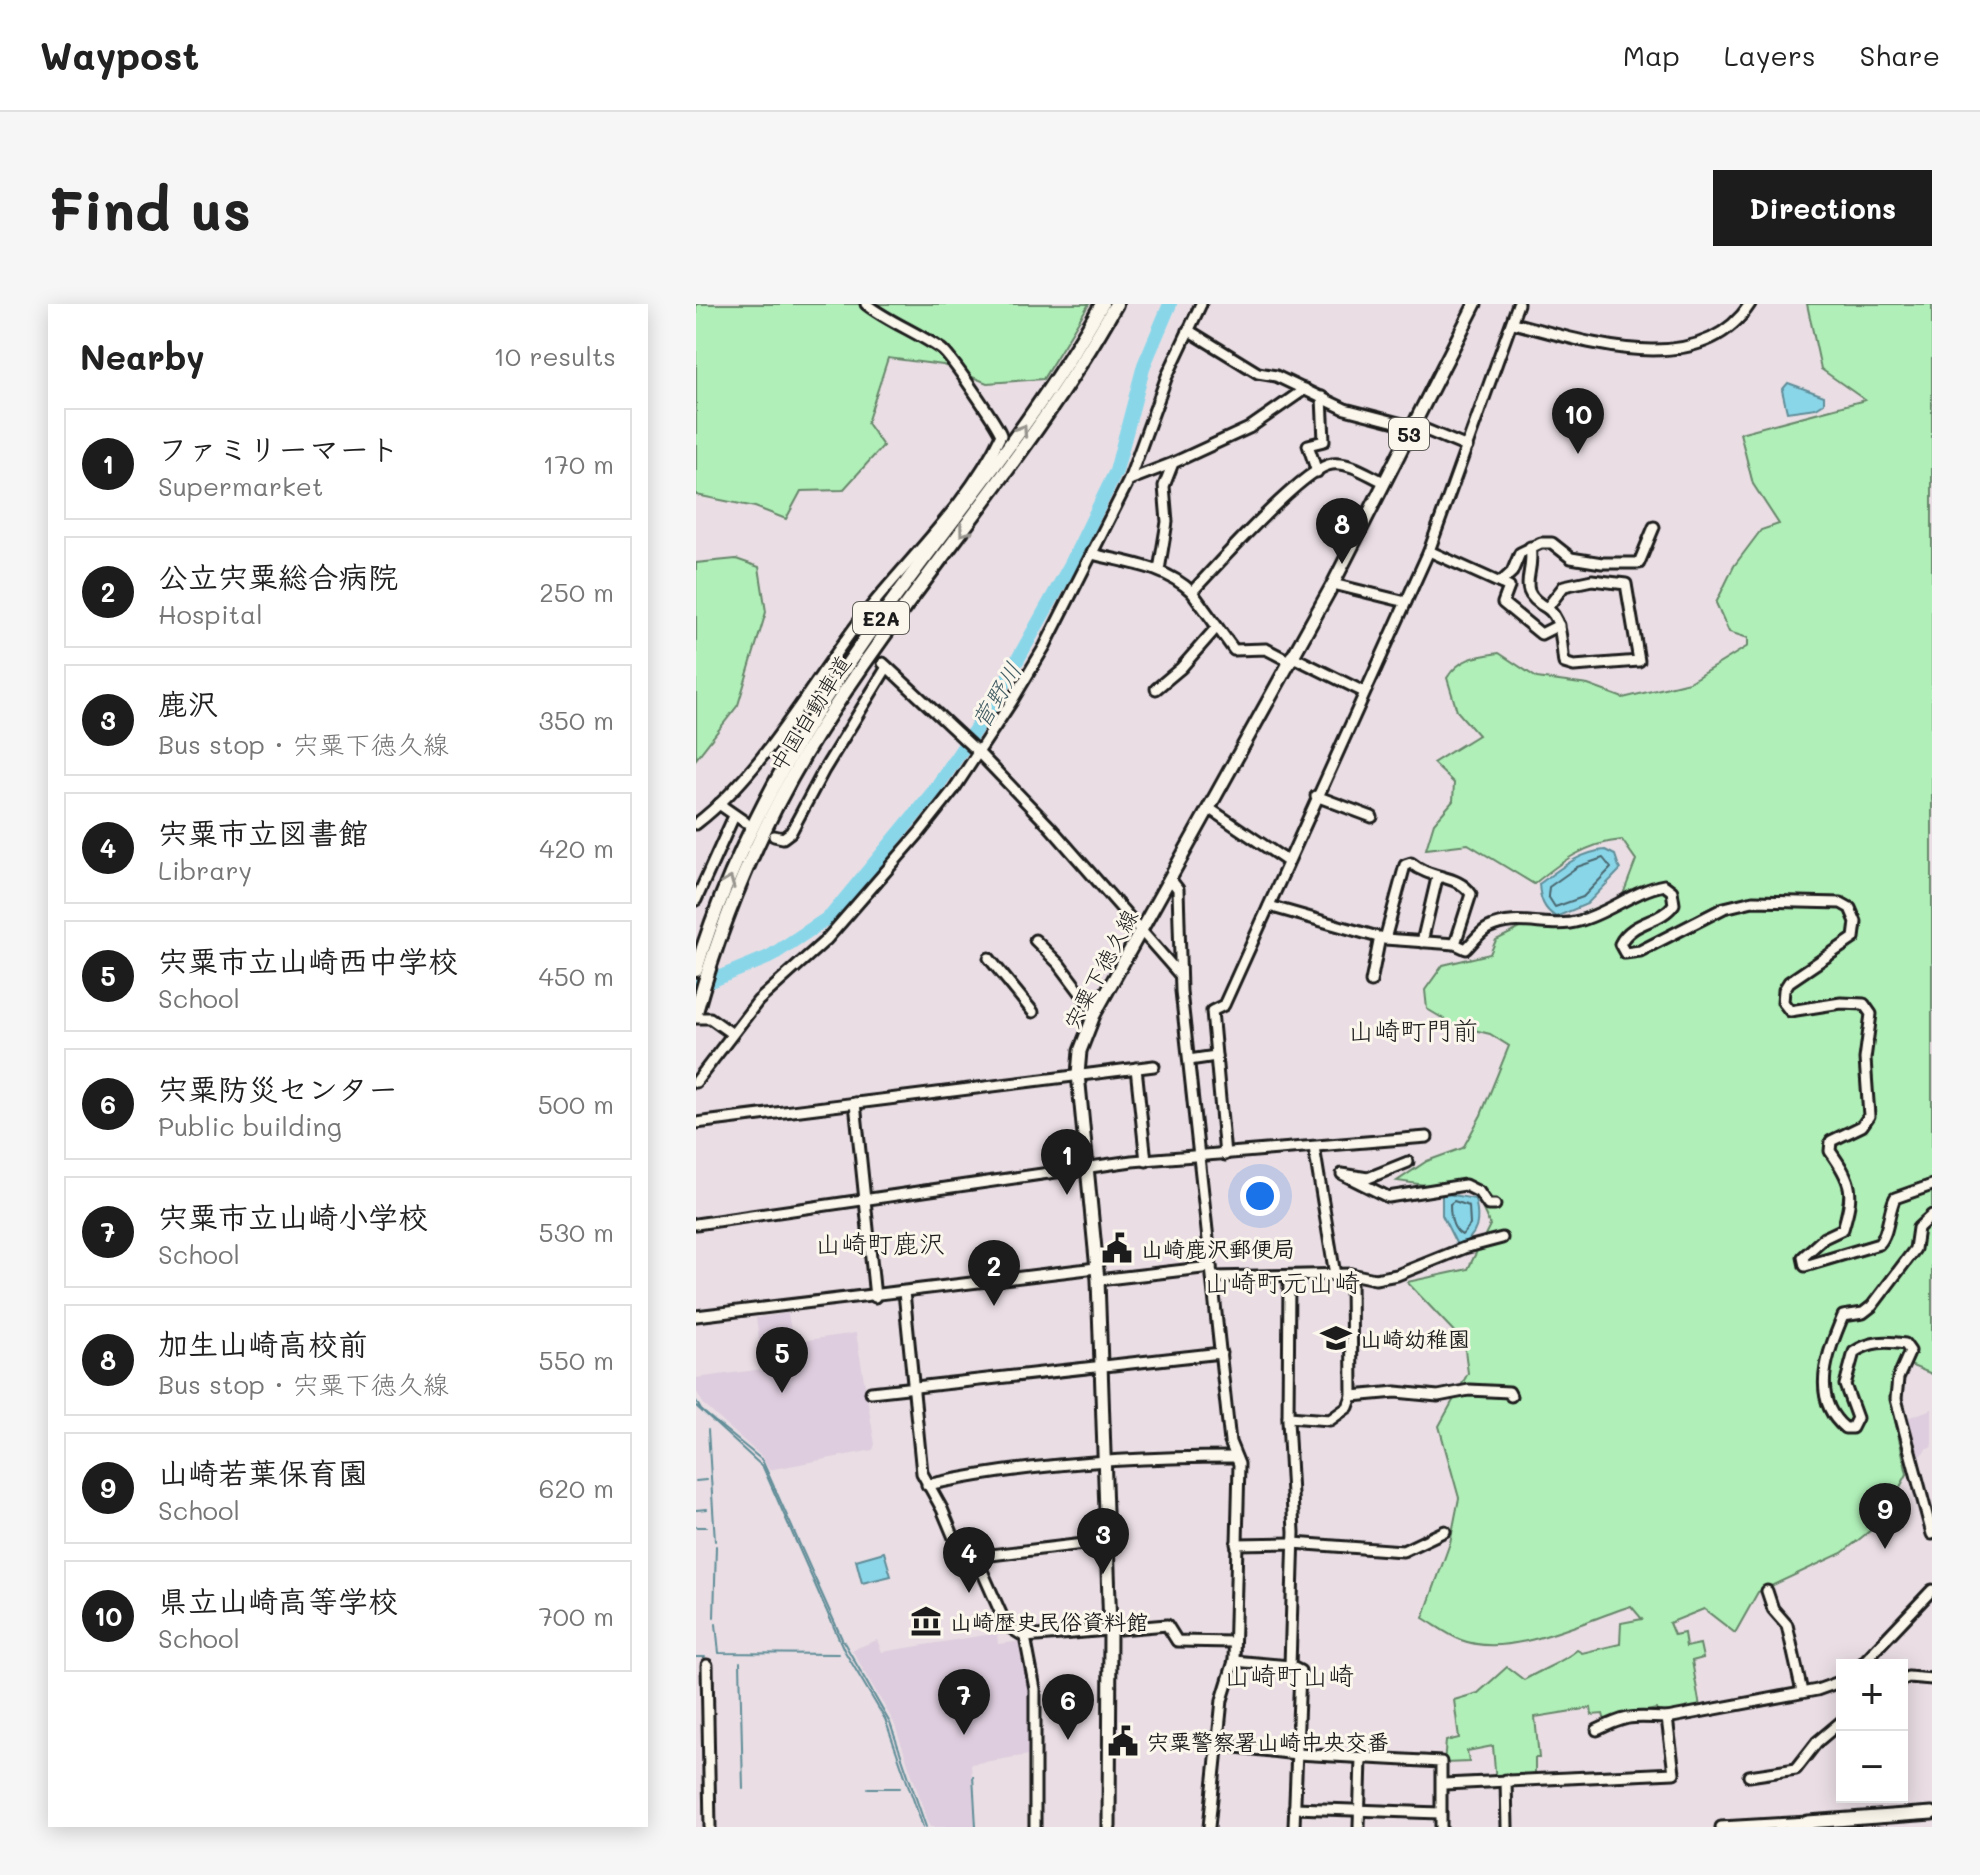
<!DOCTYPE html>
<html lang="en">
<head>
<meta charset="utf-8">
<style>
  body { margin:0; font-family:Mali,"Klee One",sans-serif; background:#f6f6f6; color:#222 }
  .controls { position:absolute; right:24px; bottom:24px; display:grid; overflow:hidden; border-radius:0px; box-shadow:0 4px 20px #0003 }
  .controls button { width:72px; height:72px; display:grid; place-items:center; padding:0; border:0; border-bottom:2px solid #e0e0e0; background:#fff; color:#222; font:40px sans-serif }
  .you { position:absolute; left:564px; top:892px; width:28px; height:28px; margin:-20px; border:6px solid #fff; border-radius:50%; background:#1a73e8; box-shadow:0 0 0 12px #1a73e833 }
  .badge { display:grid; place-items:center; width:52px; height:52px; border-radius:50%; background:#1c1c1c; color:#fff; font-size:26px; font-weight:700 }
  .pin { position:absolute; translate:-50% -66px; filter:drop-shadow(0 2px 4px #0008) }
  .pin::after { content:''; position:absolute; top:42px; width:28px; height:24px; background:inherit; clip-path:polygon(0 0,100% 0,50% 100%) }
  .list { margin:0; padding:0; list-style:none }
  h2 { display:flex; justify-content:space-between; align-items:center; height:104px; margin:0; padding:0 32px; font-size:34px }
  h2 small { font-size:26px; font-weight:400; color:#767676 }
  .list li { display:grid; grid-template-columns:52px 1fr auto; gap:24px; align-items:center; box-sizing:border-box; height:112px; margin:0 16px 16px; padding:0 16px; border:2px solid #e0e0e0; border-radius:0px }
  .list b { display:block; font-size:30px; white-space:nowrap }
  .list p { margin:0; font-size:26px; white-space:nowrap; color:#767676 }
  .list em { font-size:26px; font-style:normal; color:#767676 }
  .map { position:relative; flex:none; width:1236px; height:1523px; overflow:hidden; border-radius:0px }
  header { display:flex; align-items:center; gap:48px; box-sizing:border-box; height:112px; padding:0 40px; background:#fff; border-bottom:2px solid #e0e0e0 }
  header strong { font-size:38px }
  nav { display:flex; gap:44px; margin-inline-start:auto; font-size:28px }
  .intro { display:flex; align-items:center; justify-content:space-between; box-sizing:border-box; height:192px; padding:0 48px }
  h1 { margin:0; font-size:56px }
  .button { padding:20px 36px; border-radius:0px; background:#1c1c1c; color:#fff; font-size:28px; font-weight:700 }
  main { display:flex; gap:48px; padding:0 48px }
  aside { flex:1; background:#fff; border-radius:0px; box-shadow:0 4px 20px #0003 }
  .map>svg:first-child { display:block }
  .built { fill:#decdde }
  .green { fill:#b0f0b8; stroke:#66866a; stroke-width:2 }
  .water { fill:#8ad6e9; stroke:#5e8c97; stroke-width:2 }
  .lines { fill:none; stroke-linecap:round; stroke-linejoin:round }
  .shore { stroke:#48666e; stroke-width:2 }
  .stream { stroke:#5e8c97; stroke-width:2 }
  .river { stroke:#8ad6e9; stroke-width:14 }
  .minor-casing { stroke:#1c1c1c; stroke-width:15 }
  .major-casing { stroke:#1c1c1c; stroke-width:17 }
  .highway-casing { stroke:#1c1c1c; stroke-width:18 }
  .minor { stroke:#fbf7ec; stroke-width:9 }
  .major { stroke:#fbf7ec; stroke-width:11 }
  .highway { stroke:#fbf7ec; stroke-width:12 }
  .oneway { stroke:#97948e }
  .labels { text-anchor:middle; dominant-baseline:central; stroke-width:6; stroke-linejoin:round; paint-order:stroke }
  .shield { fill:#fbf7ec; stroke:#5f5e5a; stroke-width:2 }
  .shield-label { font-size:20px; font-weight:bold; fill:#1c1c1c }
  .street-label { font-size:22px; fill:#1c1c1c; stroke:#fbf7ec }
  .poi-label { font-size:22px; font-weight:bold; fill:#1c1c1c; stroke:#fbf7ec; text-anchor:start }
  .water-label { font-size:24px; font-style:italic; fill:#425d64; stroke:#fbf7ec }
  .quarter-label { font-size:26px; fill:#1c1c1c; stroke:#fbf7ec }
</style>
</head>
<body>
<header>
<strong>Waypost</strong>
<nav><a>Map</a><a>Layers</a><a>Share</a></nav>
</header>
<div class="intro"><h1>Find us</h1><a class="button">Directions</a></div>
<main>
<aside>
<h2>Nearby<small>10 results</small></h2>
<ul class="list">
<li><span class="badge">1</span><div><b>ファミリーマート</b><p>Supermarket</p></div><em>170 m</em></li>
<li><span class="badge">2</span><div><b>公立宍粟総合病院</b><p>Hospital</p></div><em>250 m</em></li>
<li><span class="badge">3</span><div><b>鹿沢</b><p>Bus stop · 宍粟下徳久線</p></div><em>350 m</em></li>
<li><span class="badge">4</span><div><b>宍粟市立図書館</b><p>Library</p></div><em>420 m</em></li>
<li><span class="badge">5</span><div><b>宍粟市立山崎西中学校</b><p>School</p></div><em>450 m</em></li>
<li><span class="badge">6</span><div><b>宍粟防災センター</b><p>Public building</p></div><em>500 m</em></li>
<li><span class="badge">7</span><div><b>宍粟市立山崎小学校</b><p>School</p></div><em>530 m</em></li>
<li><span class="badge">8</span><div><b>加生山崎高校前</b><p>Bus stop · 宍粟下徳久線</p></div><em>550 m</em></li>
<li><span class="badge">9</span><div><b>山崎若葉保育園</b><p>School</p></div><em>620 m</em></li>
<li><span class="badge">10</span><div><b>県立山崎高等学校</b><p>School</p></div><em>700 m</em></li>
</ul>
</aside>
<div class="map">
<svg width="1236" height="1523" viewBox="0 0 1236 1523">
  <rect width="100%" height="100%" fill="#eadee4"/>
  <filter id="ink" filterUnits="userSpaceOnUse"><feTurbulence type="fractalNoise" baseFrequency=".0125" numOctaves="2"/><feDisplacementMap in="SourceGraphic" scale="16" xChannelSelector="R" yChannelSelector="G"/><feConvolveMatrix kernelMatrix="1 2 1 2 8 2 1 2 1" color-interpolation-filters="sRGB"/></filter>
  <g filter="url(#ink)">
    <!-- built -->
    <g class="built">
      <path d="M92,1009L97,1038L160,1029L179,1140L177,1146L73,1166L66,1153L8,1101L0,1087V1074L67,1065L60,1014Z"/>
      <path d="M1236,1105V1143L1231,1144L1211,1170L1200,1118Z"/>
      <path d="M301,1329L302,1340L327,1337L335,1381L333,1451L275,1460L279,1523H234L198,1419L156,1346L181,1336L186,1348Z"/>
    </g>
    <!-- green -->
    <g class="green">
      <path d="M0,0H393L347,75L291,79L247,61L192,54L171,119L187,142L147,186L105,187L90,215L59,203L0,191Z"/>
      <path d="M1111,0H1236V1070L1214,1061L1193,1090L1211,1170L1185,1218L1146,1249L1062,1288L1039,1329L1008,1305L973,1319L978,1331L988,1329L990,1343L1004,1340L1007,1354L996,1357L1004,1403L962,1412L960,1405L909,1417L907,1410L896,1411L895,1404L839,1413L843,1454H839V1477L800,1479L797,1442L771,1447L773,1458L748,1459L750,1437L763,1434L758,1396L782,1389L811,1363L828,1376C846,1365 866,1359 881,1346L886,1349L924,1340L925,1319L946,1315L935,1302C887,1317 814,1355 765,1336C752,1331 739,1321 727,1314L754,1239L763,1194L743,1122L772,1069L768,1038L711,978L772,965L794,921L779,888L701,877L731,857L767,844L785,811L813,742L794,730L758,721L731,705L729,686L747,661L794,650L800,636L841,616L851,624L926,593L940,556L926,536C890,539 866,557 838,580L772,540L730,545L738,519L757,497L758,479L737,459L782,431L761,407L751,374C763,354 781,352 803,349L841,374L892,381L927,394L993,378L1052,342V334L1033,328L1020,299L1038,262L1065,226L1083,220L1057,180L1044,129L1169,96L1125,65Z"/>
      <path d="M40,255L63,263L70,308L42,401L0,455V259Z"/>
    </g>
    <!-- water -->
    <g class="water">
      <path d="M1092,79L1128,92V99L1120,104L1091,108L1086,86Z"/>
      <path d="M909,546L919,551L924,566L891,600L860,613C847,605 844,594 843,580C864,565 883,548 909,546Z"/>
      <path d="M746,889L779,895C784,917 783,931 762,943L746,911Z"/>
      <path d="M188,1248L195,1272L166,1279L160,1256Z"/>
    </g>
    <g class="lines">
      <!-- shore -->
      <g class="shore">
        <path d="M907,554L915,564L887,593L859,603L852,592L853,583L881,563Z"/>
        <path d="M758,897L773,902L774,921L766,931C756,926 754,911 754,900Z"/>
      </g>
      <!-- stream -->
      <g class="stream">
        <path d="M0,1097L5,1106L66,1156L146,1335L194,1419L230,1523"/>
        <path d="M0,1102L67,1163L148,1346L189,1415L227,1523"/>
        <path d="M12,1126L19,1237"/>
        <path d="M0,1177L10,1176"/>
        <path d="M0,1206L11,1205"/>
        <path d="M0,1223H11"/>
        <path d="M18,1313L20,1242"/>
        <path d="M20,1320L23,1349L142,1350"/>
        <path d="M0,1353H9"/>
        <path d="M44,1358L47,1485"/>
        <path d="M277,1472L280,1523"/>
        <path d="M172,1484H204"/>
      </g>
      <!-- river -->
      <path class="river" d="M0,683L73,653L135,612L238,487L299,396L375,260L420,167L448,61L474,0"/>
      <!-- minor casing -->
      <g class="minor-casing">
        <g id="minor">
          <path d="M817,19C889,37 1003,78 1054,0"/>
          <path d="M492,26L562,69L580,72L649,105L730,126L771,143"/>
          <path d="M621,168L612,141L628,137L626,93"/>
          <path d="M433,176L477,159"/>
          <path d="M834,243C840,271 817,286 851,304"/>
          <path d="M733,247L813,283L807,299L845,330L863,321"/>
          <path d="M396,250C432,259 469,262 496,288"/>
          <path d="M463,266L471,218L468,182L477,159L553,124L609,85"/>
          <path d="M896,276L930,280L943,357L878,362L868,359C865,341 867,316 851,304L868,282Z"/>
          <path d="M804,279L816,268L824,249L845,239H856L875,254L906,259H943L958,223"/>
          <path d="M637,280L710,298"/>
          <path d="M595,352L668,388"/>
          <path d="M593,357L570,345L538,346L496,288C519,263 608,163 636,160C655,158 672,171 688,178"/>
          <path d="M187,359L282,448L354,523L484,671"/>
          <path d="M460,385L485,364L521,323"/>
          <path d="M620,492L676,513"/>
          <path d="M23,500L49,518"/>
          <path d="M514,505L591,557"/>
          <path d="M0,520C68,468 116,378 168,311C214,253 274,198 305,131C301,120 254,51 245,45C221,28 193,18 170,0"/>
          <path d="M78,532L87,534L95,528L128,466L191,363"/>
          <path d="M475,576L482,585L485,687L534,1138L543,1160L538,1357L526,1396L513,1523"/>
          <path d="M0,596L38,512"/>
          <path d="M573,602L689,635L759,640L770,645C776,639 784,628 792,624C822,609 853,626 883,617C913,609 937,587 968,581L976,587L978,600C964,620 936,616 924,640L929,649L944,647L1028,604L1057,597L1145,599L1154,604L1160,618L1158,634L1093,678L1088,686L1087,698L1094,707L1145,699L1168,700L1175,710L1169,755L1173,812L1166,822L1135,837L1134,847C1157,879 1158,888 1147,925L1128,934L1107,953L1109,962L1183,940C1193,930 1192,908 1199,894L1236,881"/>
          <path d="M689,635L709,561L715,559C735,576 762,570 775,590L759,640"/>
          <path d="M339,636L363,660L393,700L402,704"/>
          <path d="M726,638L741,574"/>
          <path d="M293,654L337,708"/>
          <path d="M675,678L684,633"/>
          <path d="M0,714H14L35,729"/>
          <path d="M493,756L520,752"/>
          <path d="M440,764L450,857"/>
          <path d="M0,778L62,697L130,636L224,528L258,485L316,397L349,342L433,176L471,72L505,0"/>
          <path d="M159,799L179,993"/>
          <path d="M0,819L458,762"/>
          <path d="M618,843L639,971"/>
          <path d="M529,851L516,707L528,701L733,247L822,0"/>
          <path d="M712,858L672,874L646,870L692,893L769,881L783,888L792,901H799"/>
          <path d="M1236,911L1222,924L1219,945L1176,1002L1167,1009L1147,1012C1132,1048 1113,1094 1149,1124H1156L1161,1114L1149,1081L1158,1048C1175,1037 1189,1037 1209,1040L1214,1047L1202,1074L1200,1095L1236,1230"/>
          <path d="M0,920L436,857L731,833"/>
          <path d="M593,972L592,1116L598,1228L594,1362L604,1367L598,1523"/>
          <path d="M517,973L655,970L679,975L701,971L768,944L806,934"/>
          <path d="M402,976L515,963"/>
          <path d="M208,988L226,1169L246,1205L266,1253L287,1269L310,1321L329,1333L471,1321L481,1337L538,1338"/>
          <path d="M0,1012L400,964"/>
          <path d="M175,1088L525,1049"/>
          <path d="M656,1092L700,1088L742,1092L773,1086L813,1088L815,1092"/>
          <path d="M592,1113L634,1116L652,1103L656,1092L655,970"/>
          <path d="M231,1181C328,1160 438,1153 538,1153"/>
          <path d="M540,1240L597,1239L707,1247L749,1227"/>
          <path d="M276,1259L286,1252L413,1237"/>
          <path d="M1071,1287L1077,1305L1091,1321L1106,1388"/>
          <path d="M329,1333L339,1385V1523"/>
          <path d="M538,1357L594,1362"/>
          <path d="M11,1361L14,1523"/>
          <path d="M1165,1361L1236,1286"/>
          <path d="M1206,1376L1212,1373L1236,1375"/>
          <path d="M901,1426C934,1410 936,1413 971,1414"/>
          <path d="M523,1441L601,1450L745,1458V1523"/>
          <path d="M1053,1472L1100,1465L1121,1438L1146,1417"/>
          <path d="M810,1476L811,1523"/>
          <path d="M748,1480L978,1469L971,1414L1121,1386L1146,1377"/>
          <path d="M598,1504L744,1509"/>
          <path d="M663,1523L665,1454"/>
          <path d="M1025,1523L1112,1518"/>
        </g>
      </g>
      <!-- major casing -->
      <g class="major-casing">
        <g id="major">
          <path d="M413,1523L414,1325L405,1060L402,976L382,770L384,747L398,711L637,280L779,0"/>
          <path d="M1111,1523L1112,1518L1236,1509"/>
        </g>
      </g>
      <!-- highway casing -->
      <g class="highway-casing">
        <g id="highway">
          <path d="M0,666C36,546 99,434 171,332C250,221 339,119 406,0"/>
          <path d="M0,708C27,612 67,517 120,432C213,283 334,154 420,0"/>
        </g>
      </g>
      <!-- minor -->
      <use href="#minor" class="minor"/>
      <!-- major -->
      <use href="#major" class="major"/>
      <!-- highway -->
      <use href="#highway" class="highway"/>
    </g>
    <!-- one-way arrows -->
    <defs><path id="oneway-chevron" d="M-2-3.5L2.5 0L-2 3.5" fill="none" stroke-width="1.6" stroke-linecap="round" stroke-linejoin="round" transform="scale(2)"/></defs>
    <g class="oneway">
      <use href="#oneway-chevron" transform="translate(326 126) rotate(-56)"/>
      <use href="#oneway-chevron" transform="translate(268 227) rotate(127)"/>
      <use href="#oneway-chevron" transform="translate(33 578) rotate(-68)"/>
    </g>
  </g>
  <!-- icons -->
  <defs>
    <g id="civic-bare" transform="scale(2.4)"><path d="M-.6-6.5H3V-4.5H.6V-3L4-1V1h2V6H-6V1h2V-1L-.6-3ZM-1.2 2.5V6h2.4V2.5Z" fill="#1c1c1c" stroke="#fbf7ec" stroke-width="2.5" paint-order="stroke"/></g>
    <g id="school-bare" transform="scale(2.4)"><path d="M0-5L7-2L0 1L-7-2ZM-4 1L0 2.5L4 1V4Q0 6-4 4Z" fill="#1c1c1c" stroke="#fbf7ec" stroke-width="2.5" paint-order="stroke"/></g>
    <g id="museum-bare" transform="scale(2.4)"><path d="M0-6L6-3V-2H-6V-3ZM-5-1h2V3h-2ZM-1-1h2V3h-2ZM3-1h2V3H3ZM-6 4H6V6H-6Z" fill="#1c1c1c" stroke="#fbf7ec" stroke-width="2.5" paint-order="stroke"/></g>
  </defs>
  <g fill-rule="evenodd">
    <use href="#civic-bare" x="421" y="944"/>
    <use href="#school-bare" x="640" y="1034"/>
    <use href="#museum-bare" x="230" y="1317"/>
    <use href="#civic-bare" x="427" y="1437"/>
  </g>
  <g class="labels">
    <!-- shield labels -->
    <g class="shield">
      <rect x="693" y="114" width="40" height="32" rx="6"/>
      <rect x="157" y="298" width="56" height="32" rx="6"/>
    </g>
    <g class="shield-label">
      <text x="713" y="130">53</text>
      <text x="185" y="314">E2A</text>
    </g>
    <!-- street labels -->
    <g class="street-label">
      <text transform="translate(114 409) rotate(-58)">中国自動車道</text>
      <text transform="translate(404 665) rotate(-62)">宍粟下徳久線</text>
    </g>
    <!-- poi labels -->
    <g class="poi-label">
      <text x="445" y="944">山崎鹿沢郵便局</text>
      <text x="664" y="1034">山崎幼稚園</text>
      <text x="254" y="1317">山崎歴史民俗資料館</text>
      <text x="451" y="1437">宍粟警察署山崎中央交番</text>
    </g>
    <!-- water labels -->
    <g class="water-label">
      <text transform="translate(300 391) rotate(-59)">菅野川</text>
    </g>
    <!-- quarter labels -->
    <g class="quarter-label">
      <text x="717" y="726">山崎町門前</text>
      <text x="184" y="939">山崎町鹿沢</text>
      <text x="586" y="978">山崎町元山崎</text>
      <text x="593" y="1371">山崎町山崎</text>
    </g>
  </g>
</svg>
<div class="controls">
<button>+</button>
<button>−</button>
</div>
<div class="you"></div>
<div class="pin badge" style="left:371px;top:891px">1</div>
<div class="pin badge" style="left:298px;top:1002px">2</div>
<div class="pin badge" style="left:407px;top:1270px">3</div>
<div class="pin badge" style="left:273px;top:1289px">4</div>
<div class="pin badge" style="left:86px;top:1089px">5</div>
<div class="pin badge" style="left:372px;top:1436px">6</div>
<div class="pin badge" style="left:268px;top:1431px">7</div>
<div class="pin badge" style="left:646px;top:260px">8</div>
<div class="pin badge" style="left:1189px;top:1245px">9</div>
<div class="pin badge" style="left:882px;top:150px">10</div>
</div>
</main>
</body>
</html>
